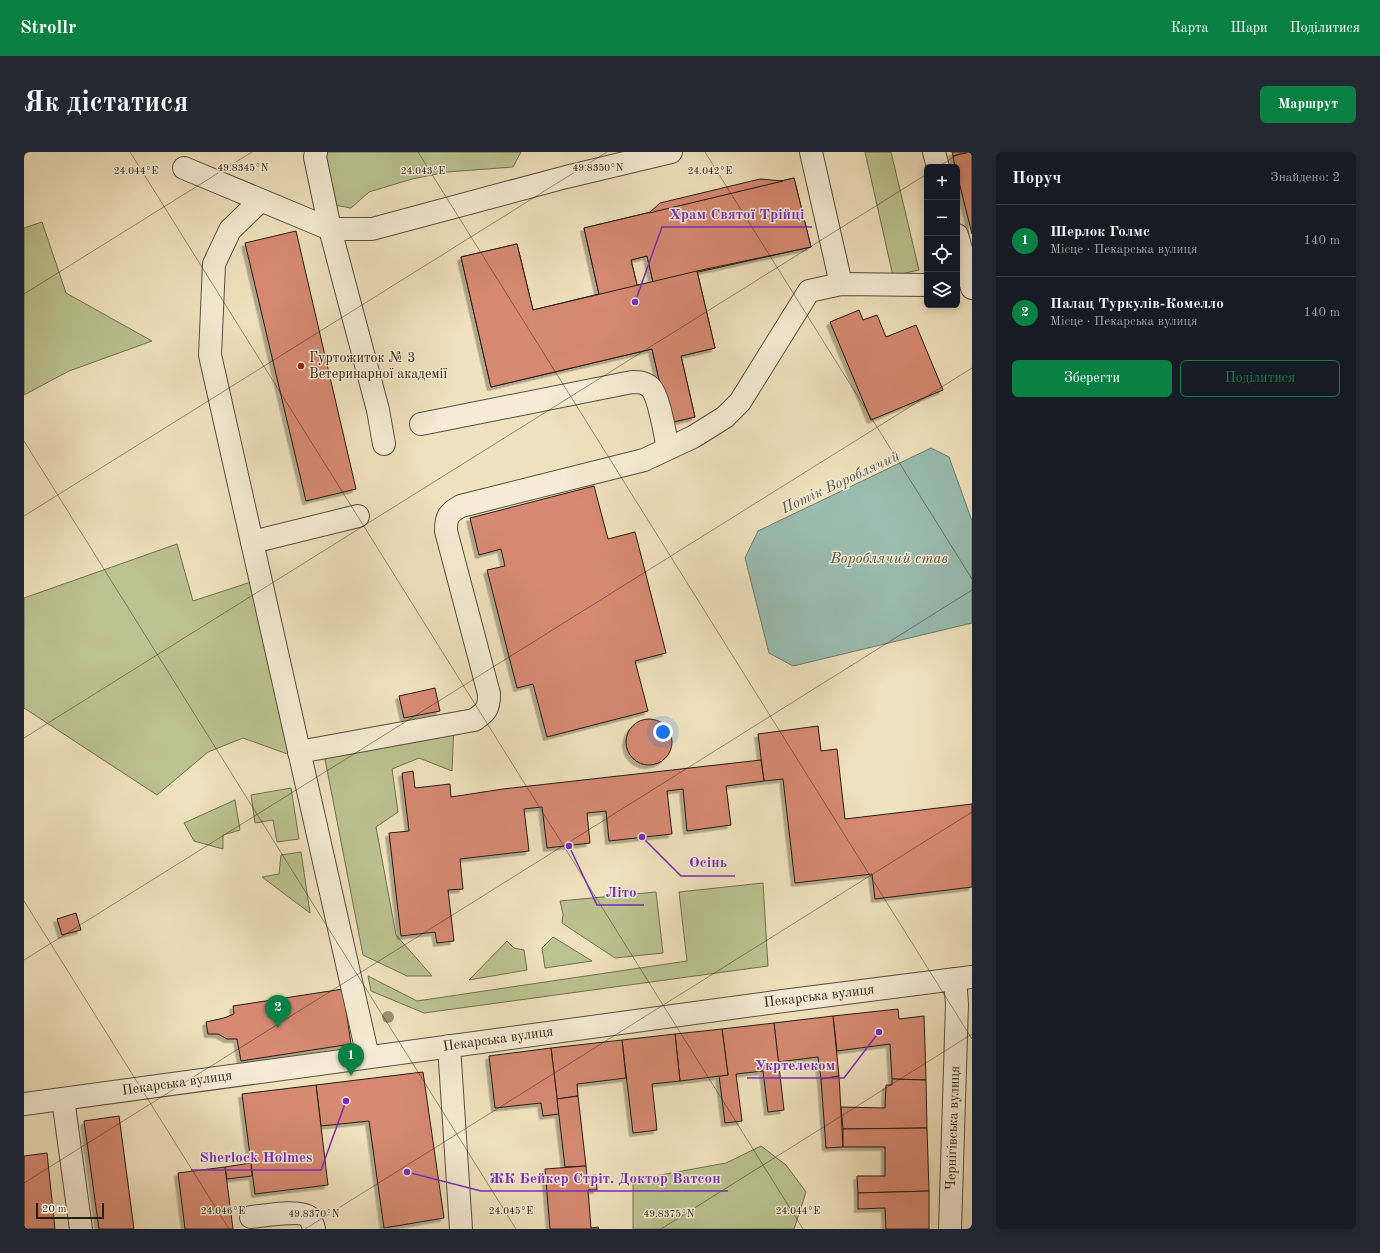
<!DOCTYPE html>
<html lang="uk">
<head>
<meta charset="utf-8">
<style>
  body { margin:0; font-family:"Old Standard TT",serif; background:#242831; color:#f1f3f6 }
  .controls { position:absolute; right:12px; top:12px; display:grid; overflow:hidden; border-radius:6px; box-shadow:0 2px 10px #0003 }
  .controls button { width:36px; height:36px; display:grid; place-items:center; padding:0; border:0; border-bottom:1px solid #363941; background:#171b24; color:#f1f3f6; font:20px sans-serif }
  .scale { position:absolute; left:12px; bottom:10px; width:68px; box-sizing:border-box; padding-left:4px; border:2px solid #251c13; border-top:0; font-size:11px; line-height:14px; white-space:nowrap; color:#251c13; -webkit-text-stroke:3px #f5ecd5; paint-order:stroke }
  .you { position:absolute; left:639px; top:580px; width:14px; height:14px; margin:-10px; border:3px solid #fff; border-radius:50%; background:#1a73e8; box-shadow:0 0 0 6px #1a73e833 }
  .badge { display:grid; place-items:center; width:26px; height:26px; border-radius:50%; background:#0b8043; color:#fff; font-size:13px; font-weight:700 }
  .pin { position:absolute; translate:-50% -33px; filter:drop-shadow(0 1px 2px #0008) }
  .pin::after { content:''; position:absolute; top:21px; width:14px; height:12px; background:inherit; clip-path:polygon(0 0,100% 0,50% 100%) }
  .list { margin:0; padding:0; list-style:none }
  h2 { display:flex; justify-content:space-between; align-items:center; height:52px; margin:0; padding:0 16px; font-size:17px }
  h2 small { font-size:13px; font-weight:400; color:#9ea1a6 }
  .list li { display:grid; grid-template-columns:26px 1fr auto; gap:12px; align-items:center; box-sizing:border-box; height:72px; padding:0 16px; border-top:1px solid #363941 }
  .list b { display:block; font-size:15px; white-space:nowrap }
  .list p { margin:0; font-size:13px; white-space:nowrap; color:#9ea1a6 }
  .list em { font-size:13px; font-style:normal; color:#9ea1a6 }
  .actions { display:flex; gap:8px; padding:12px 16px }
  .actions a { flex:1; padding:9px 0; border:1px solid #0b8043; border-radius:6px; text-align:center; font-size:14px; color:#0b8043 }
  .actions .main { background:#0b8043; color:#fff }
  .icon { flex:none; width:22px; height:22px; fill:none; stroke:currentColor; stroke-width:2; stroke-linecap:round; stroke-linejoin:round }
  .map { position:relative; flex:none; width:948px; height:1077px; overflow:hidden; border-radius:6px }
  header { display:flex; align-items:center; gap:24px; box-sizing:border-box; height:56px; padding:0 20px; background:#0b8043; color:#fff }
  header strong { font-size:19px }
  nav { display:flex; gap:22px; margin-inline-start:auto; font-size:14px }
  .intro { display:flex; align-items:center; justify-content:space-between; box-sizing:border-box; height:96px; padding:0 24px }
  h1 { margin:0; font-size:28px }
  .button { padding:10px 18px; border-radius:6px; background:#0b8043; color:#fff; font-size:14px; font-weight:700 }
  main { display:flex; gap:24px; padding:0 24px }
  aside { flex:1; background:#171b24; border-radius:6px; box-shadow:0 2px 10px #0003 }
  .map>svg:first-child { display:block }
  .green { fill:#bbc390; stroke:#707052 }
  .water { fill:#9abeb2; stroke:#6b7d72 }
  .building { fill:#d68a72; stroke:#251c13; fill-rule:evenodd; filter:url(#shadow) }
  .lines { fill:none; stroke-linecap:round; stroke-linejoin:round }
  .minor-casing { stroke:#584e3e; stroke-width:24 }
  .minor { stroke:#f5ecd5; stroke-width:22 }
  .tree { fill:#999174 }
  .ticks { fill:none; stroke:#251c13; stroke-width:1; stroke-opacity:0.45 }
  .poi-dot { fill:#8f2418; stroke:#f5ecd5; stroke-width:1.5 }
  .labels { text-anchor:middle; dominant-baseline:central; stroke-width:3; stroke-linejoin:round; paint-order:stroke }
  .poi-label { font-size:14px; fill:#251c13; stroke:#f5ecd5; text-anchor:start }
  .street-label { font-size:14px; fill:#251c13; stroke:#f5ecd5 }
  .water-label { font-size:15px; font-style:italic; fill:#4e554b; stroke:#f5ecd5 }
  .ticks-label { font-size:10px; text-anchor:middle; fill:#251c13; stroke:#f5ecd5; stroke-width:3; stroke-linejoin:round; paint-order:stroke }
  .leader { fill:none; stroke:#7b2cbf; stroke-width:1.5 }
  .callout-dot { fill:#7b2cbf; stroke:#f5ecd5; stroke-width:1.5 }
  .callout-label { font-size:15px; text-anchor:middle; font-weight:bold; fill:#7b2cbf; stroke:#f5ecd5; stroke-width:3; stroke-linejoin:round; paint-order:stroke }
</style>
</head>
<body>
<header>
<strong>Strollr</strong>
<nav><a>Карта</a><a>Шари</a><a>Поділитися</a></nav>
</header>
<div class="intro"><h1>Як дістатися</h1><a class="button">Маршрут</a></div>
<main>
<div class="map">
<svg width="948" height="1077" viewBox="0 0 948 1077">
  <defs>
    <filter id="shadow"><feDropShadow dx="-3.5" dy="3.5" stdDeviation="0" flood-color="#0004"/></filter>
  </defs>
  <rect width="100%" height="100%" fill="#f0e2be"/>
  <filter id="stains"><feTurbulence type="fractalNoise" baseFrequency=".005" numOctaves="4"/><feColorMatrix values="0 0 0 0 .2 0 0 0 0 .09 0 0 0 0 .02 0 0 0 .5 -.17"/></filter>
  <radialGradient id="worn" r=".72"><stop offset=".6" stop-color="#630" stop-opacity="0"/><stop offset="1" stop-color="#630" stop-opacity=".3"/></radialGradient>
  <!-- green -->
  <g class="green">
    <path d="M304,0H497L489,15L423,20L388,27L345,40L327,56L310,53L286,21Z"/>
    <path d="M841,0H867L895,118L869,124Z"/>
    <path d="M18,70L42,141L128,189L45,219L0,243V76Z"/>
    <path d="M153,392L169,449L230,429L269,604L219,586L184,600L133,643L0,556V446Z"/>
    <path d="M430,573L428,619L395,606L368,617L374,660L352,675L372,783L408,824H383L339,803L300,602Z"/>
    <path d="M267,636L275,687L253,690L249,668L231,671L227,643Z"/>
    <path d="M211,648L216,678L199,683V697L170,689L160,671Z"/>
    <path d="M277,700L286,761L238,725L255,722L257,703Z"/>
    <path d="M739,731L744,814L400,861L347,839L344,824L393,849L663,809L655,740Z"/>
    <path d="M632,740L639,801L591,806L538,771L539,762L536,749Z"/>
    <path d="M529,785L568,809L521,816L518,796Z"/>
    <path d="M483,789L490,796L500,798L503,818L445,828Z"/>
    <path d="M737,994L762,1013L782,1040L770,1077H609V1028L702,1011Z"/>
  </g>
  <!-- water -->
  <path class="water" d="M907,296L925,305L948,369V471L769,514L745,501L721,406L734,379Z"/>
  <!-- building -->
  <g class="building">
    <path d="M928,0H946L929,4Z"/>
    <path d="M946,0H948V82L933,22V15H931L929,4Z"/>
    <path d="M770,26L787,95L629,130L623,104L607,108L613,133L575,142L560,76Z"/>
    <path d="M770,26L787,95L673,119L691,196L657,204L671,265L645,271L628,197L467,235L437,105L493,92L509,158L575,142L560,76ZM623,104L629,130L613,133L607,108Z"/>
    <path d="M736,27L759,29L625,61L636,51Z"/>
    <path d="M272,79L332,337L282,349L221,91Z"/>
    <path d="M493,92L509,158L673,119L691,196L657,204L671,265L645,271L628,197L467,235L437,105Z"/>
    <path d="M835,158L839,168L853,163L862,185L892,173L919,238L847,268L806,170Z"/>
    <path d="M570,334L584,387L611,380L642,501L611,509L624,559L523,585L509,532L493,536L463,418L481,414L477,397L455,403L446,366Z"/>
    <path d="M411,536L416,559L380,566L375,544Z"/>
    <circle cx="625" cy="590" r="23"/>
    <path d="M794,574L797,599L813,597L821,667L948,652V735L851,747L848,722L771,731L759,627L740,629L734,582Z"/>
    <path d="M737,608L740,629L702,634L707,673L663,679L659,637L643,639L648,682L585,689L582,659L563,661L566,691L523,696L518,655L500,657L505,699L436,707L439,737L424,738L430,789L413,791L411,780L377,784L365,681L385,679L378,621L389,619L391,636L426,632L427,645L479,637Z"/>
    <path d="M52,761L57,778L38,783L33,767Z"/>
    <path d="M319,837L327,892L217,909L213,887H203L194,882H184L182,870L200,866L210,862L209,854Z"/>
    <path d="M874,857L875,867L900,864L902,928L868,927L866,892L813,899L809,864Z"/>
    <path d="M809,864L815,924L797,927L794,905L754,910L750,871Z"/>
    <path d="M750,871L760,958L744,960L739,919L712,922L718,969L701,971L695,924L704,923L698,877Z"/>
    <path d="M698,877L704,923L656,929L651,882Z"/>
    <path d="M651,882L656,929L628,932L633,978L609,981L598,888Z"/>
    <path d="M598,888L602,926L553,932L554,944L533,947L527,896Z"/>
    <path d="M527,896L535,962L519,964L517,951L471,956L465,904Z"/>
    <path d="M399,920L420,1066L360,1076L345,969L297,974L292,933Z"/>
    <path d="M815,924L819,995L802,996L797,927Z"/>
    <path d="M868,927L902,928L903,976L819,977L817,955L861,956L862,933H868Z"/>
    <path d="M292,933L304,1033L231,1042L218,942Z"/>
    <path d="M554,944L562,1014L541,1015L533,947Z"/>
    <path d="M95,964L110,1077H75L60,969Z"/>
    <path d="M903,976L905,1039L834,1041L833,1024H861V995H819V977Z"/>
    <path d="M23,1001L31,1077H0V1004Z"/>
    <path d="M227,1011L228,1024L203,1027L201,1015Z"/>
    <path d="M562,1014L563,1024L572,1023L573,1038H564L567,1076L574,1075L575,1077H526L521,1017Z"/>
    <path d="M201,1015L209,1077H161L154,1021Z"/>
    <path d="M905,1039V1077H862L861,1056L834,1057V1041Z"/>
  </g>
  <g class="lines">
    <!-- minor casing -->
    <g class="minor-casing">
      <g id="minor">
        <path d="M292,0L291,5L306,77L354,258L360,292"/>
        <path d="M787,0L817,132"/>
        <path d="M910,0L914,15"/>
        <path d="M160,16L306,77H348L542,25L647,0"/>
        <path d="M933,83L948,136"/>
        <path d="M397,272L608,230C615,230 620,230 626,235C635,243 641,283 644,296"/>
        <path d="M334,364L228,390L344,905"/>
        <path d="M228,390L186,203L190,112L206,78L236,49"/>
        <path d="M275,600L450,568C462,560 465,557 465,542L422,379C422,365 424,361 437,354L620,308L669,285L701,265L716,250L785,139L817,132L903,133"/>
        <path d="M425,894L437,1077"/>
        <path d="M39,947L57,1077"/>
        <path d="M0,952L759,849L948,825"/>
        <path d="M227,1065C239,1064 276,1057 285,1065C288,1069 289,1073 290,1077"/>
        <path d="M926,1077L933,852L931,827"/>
      </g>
    </g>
    <!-- minor -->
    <use href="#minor" class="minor"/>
  </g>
  <!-- trees -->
  <circle class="tree" cx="364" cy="865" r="6"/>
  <!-- ticks -->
  <path class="ticks" d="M106,0L779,1077M394,0L948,887M681,0L948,427M914,15L938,0M0,142L228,0M0,289L492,1077M0,364L583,0M0,586L903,22M0,749L205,1077M0,808L948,216M0,1031L948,438M281,1077L948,660M637,1077L948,882"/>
  <!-- markers -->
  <circle class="poi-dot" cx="277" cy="214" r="4"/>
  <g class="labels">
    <!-- poi labels -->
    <g class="poi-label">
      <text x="285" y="206">Гуртожиток № 3<tspan x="285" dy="16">Ветеринарної академії</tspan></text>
    </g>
    <!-- street labels -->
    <g class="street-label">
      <text transform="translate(795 844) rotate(-7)">Пекарська вулиця</text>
      <text transform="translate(474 887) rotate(-8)">Пекарська вулиця</text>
      <text transform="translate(153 931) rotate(-8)">Пекарська вулиця</text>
      <text transform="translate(929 976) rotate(-88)">Чернігівська вулиця</text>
    </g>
    <!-- water labels -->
    <g class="water-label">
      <text transform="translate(817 331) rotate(-25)">Потік Вороблячий</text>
      <text x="865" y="407">Вороблячий став</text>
    </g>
  </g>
  <g class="ticks-label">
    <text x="574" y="19">49.8350°N</text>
    <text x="219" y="19">49.8345°N</text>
    <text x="112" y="22">24.044°E</text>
    <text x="399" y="22">24.043°E</text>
    <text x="686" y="22">24.042°E</text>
    <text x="199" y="1062">24.046°E</text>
    <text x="487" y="1062">24.045°E</text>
    <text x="774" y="1062">24.044°E</text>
    <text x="290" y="1065">49.8370°N</text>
    <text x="645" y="1065">49.8375°N</text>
  </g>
  <!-- callouts -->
  <path class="leader" d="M611 150L638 75H788M618 685L657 724H711M545 694L573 753H620M855 880L820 926H723M322 949L297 1018H167M383 1020L457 1039H704"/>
  <g class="callout-dot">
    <circle cx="611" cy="150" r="4"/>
    <circle cx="618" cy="685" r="4"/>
    <circle cx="545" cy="694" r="4"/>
    <circle cx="855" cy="880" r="4"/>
    <circle cx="322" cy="949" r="4"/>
    <circle cx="383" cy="1020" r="4"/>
  </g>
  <g class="callout-label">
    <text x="713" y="67">Храм Святої Трійці</text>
    <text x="684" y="715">Осінь</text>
    <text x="597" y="745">Літо</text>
    <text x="771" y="918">Укртелеком</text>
    <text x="232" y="1010">Sherlock Holmes</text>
    <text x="581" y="1031">ЖК Бейкер Стріт. Доктор Ватсон</text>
  </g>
  <rect width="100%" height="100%" filter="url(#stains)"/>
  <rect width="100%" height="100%" fill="url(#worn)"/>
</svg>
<div class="controls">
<button>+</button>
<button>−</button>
<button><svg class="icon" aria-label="locate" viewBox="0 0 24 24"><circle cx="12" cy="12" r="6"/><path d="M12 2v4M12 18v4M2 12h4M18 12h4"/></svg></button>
<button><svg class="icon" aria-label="layers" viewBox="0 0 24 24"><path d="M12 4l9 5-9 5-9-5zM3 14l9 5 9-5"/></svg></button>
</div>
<div class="scale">20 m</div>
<div class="you"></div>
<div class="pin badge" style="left:327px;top:924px">1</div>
<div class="pin badge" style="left:254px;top:876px">2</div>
</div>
<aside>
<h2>Поруч<small>Знайдено: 2</small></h2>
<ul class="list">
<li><span class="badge">1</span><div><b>Шерлок Голмс</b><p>Місце · Пекарська вулиця</p></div><em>140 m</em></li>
<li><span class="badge">2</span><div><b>Палац Туркулів-Комелло</b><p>Місце · Пекарська вулиця</p></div><em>140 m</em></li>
</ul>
<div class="actions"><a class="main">Зберегти</a><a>Поділитися</a></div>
</aside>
</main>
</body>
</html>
